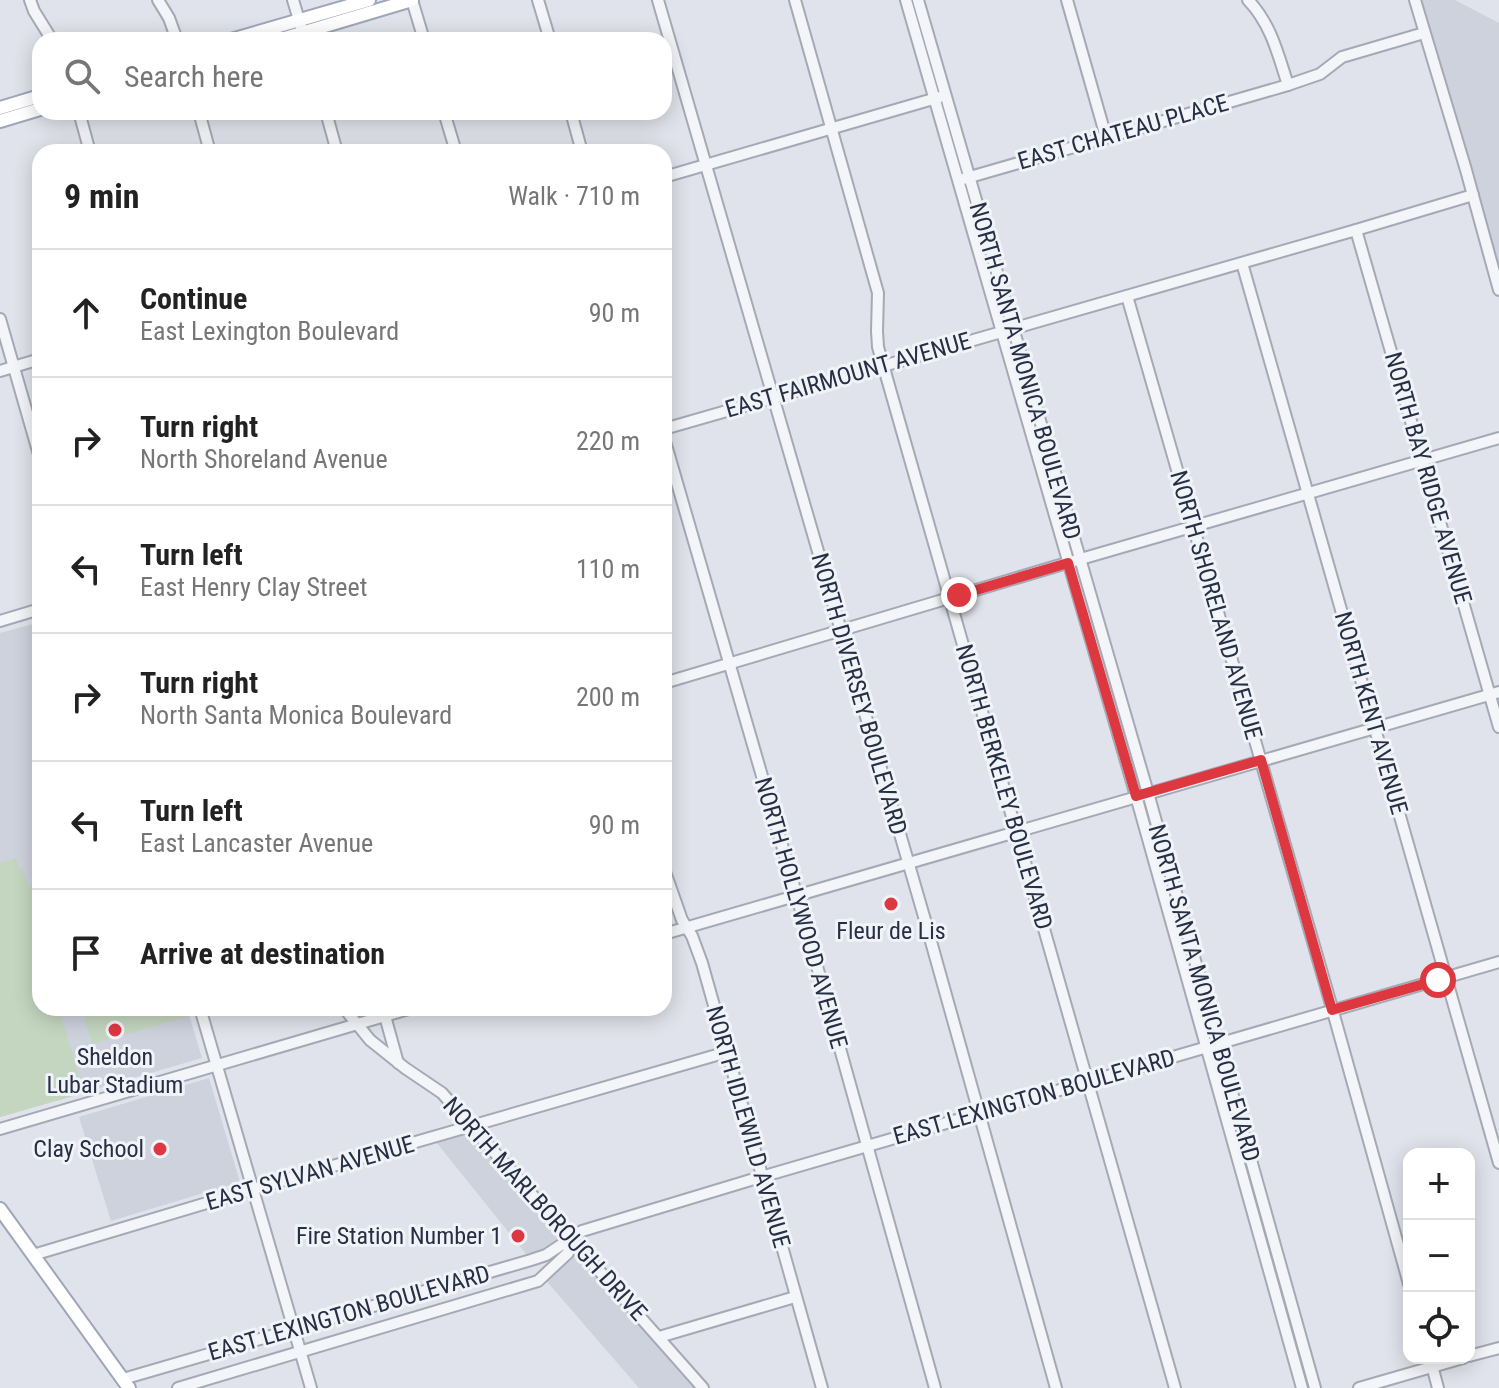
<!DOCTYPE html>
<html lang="en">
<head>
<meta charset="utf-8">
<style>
  body { margin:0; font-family:"Roboto Condensed",sans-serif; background:#f6f6f6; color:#222 }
  .controls { position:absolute; right:24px; bottom:24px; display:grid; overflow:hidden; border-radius:16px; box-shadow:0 4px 20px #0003 }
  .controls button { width:72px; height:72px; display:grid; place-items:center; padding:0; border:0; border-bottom:2px solid #e0e0e0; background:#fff; color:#222; font:40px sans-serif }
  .stop { position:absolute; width:24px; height:24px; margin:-18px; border:6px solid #dd3840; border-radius:50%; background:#fff }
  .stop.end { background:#dd3840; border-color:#fff; box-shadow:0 2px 8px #0008 }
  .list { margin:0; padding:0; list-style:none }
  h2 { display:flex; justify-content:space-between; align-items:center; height:104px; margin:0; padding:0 32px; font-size:34px }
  h2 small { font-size:26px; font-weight:400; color:#767676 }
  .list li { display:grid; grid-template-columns:52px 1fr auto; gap:24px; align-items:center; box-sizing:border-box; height:128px; padding:0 32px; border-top:2px solid #e0e0e0 }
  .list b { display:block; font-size:30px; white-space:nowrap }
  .list p { margin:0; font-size:26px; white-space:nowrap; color:#767676 }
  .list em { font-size:26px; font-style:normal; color:#767676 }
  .icon { flex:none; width:44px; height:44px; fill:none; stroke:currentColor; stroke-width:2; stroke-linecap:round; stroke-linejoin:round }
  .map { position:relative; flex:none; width:1499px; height:1388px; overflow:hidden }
  .search { position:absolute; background:#fff; box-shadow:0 4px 20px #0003; left:32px; top:32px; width:640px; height:88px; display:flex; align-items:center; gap:20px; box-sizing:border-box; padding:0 28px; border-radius:24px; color:#767676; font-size:30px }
  .panel { position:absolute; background:#fff; box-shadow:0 4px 20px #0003; left:32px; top:144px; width:640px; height:872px; border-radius:24px }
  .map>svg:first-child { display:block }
  .built { fill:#ced2dd }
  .green { fill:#c4d6c0 }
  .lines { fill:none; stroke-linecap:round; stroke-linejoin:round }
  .minor-casing { stroke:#a5a9b6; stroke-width:14 }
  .major-casing { stroke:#9ea6b8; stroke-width:16 }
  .minor { stroke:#f3f5f8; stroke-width:10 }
  .major { stroke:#fff; stroke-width:12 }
  .route { stroke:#dd3840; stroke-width:10 }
  .poi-dot { fill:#dd3840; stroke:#f0f3f8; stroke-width:3 }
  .labels { text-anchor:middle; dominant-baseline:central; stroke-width:6; stroke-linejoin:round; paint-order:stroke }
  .street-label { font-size:24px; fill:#272f44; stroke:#f0f3f8 }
  .poi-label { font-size:24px; fill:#272f44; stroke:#f0f3f8 }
</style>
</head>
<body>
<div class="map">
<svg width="1499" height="1388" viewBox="0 0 1499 1388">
  <rect width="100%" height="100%" fill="#e0e3eb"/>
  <!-- built -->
  <g class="built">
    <path d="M1422,0H1455L1499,23V267Z"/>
    <path d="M40,622V1008H187L202,1058L0,1117V633Z"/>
    <path d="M209,1078L240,1182L111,1221L79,1117Z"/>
    <path d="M473,1126L703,1388H639L543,1277L568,1253L571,1239L531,1260L432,1137Z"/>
  </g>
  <!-- green -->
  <path class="green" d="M16,858L19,869H23L28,886L40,883V1008H187L190,1016L92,1044L82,1010L61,1015L84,1093L0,1117V863Z"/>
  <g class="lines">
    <!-- minor casing -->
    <g class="minor-casing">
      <g id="minor">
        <path d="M30,0L34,11L52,40"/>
        <path d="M158,0L169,18L177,40"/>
        <path d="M293,0L305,40"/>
        <path d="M412,0L424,40"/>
        <path d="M538,0L550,40"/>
        <path d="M658,0L925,920L1056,1388"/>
        <path d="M795,0L878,293L877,331L878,347L1175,1388"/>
        <path d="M906,0L1136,796L1302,1388"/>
        <path d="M918,0L1148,793L1315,1388"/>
        <path d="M1067,0L1106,137"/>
        <path d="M1248,0C1271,24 1278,54 1288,85"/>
        <path d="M1415,0L1466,170L1499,290"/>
        <path d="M79,112L90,152"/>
        <path d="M199,112L210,152"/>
        <path d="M326,112L337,152"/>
        <path d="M444,112L456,152"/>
        <path d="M571,112L582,152"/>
        <path d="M664,177L940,97"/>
        <path d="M963,179L1288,85L1320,74L1342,57L1424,33"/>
        <path d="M1356,230L1499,727"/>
        <path d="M1242,263L1499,1163"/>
        <path d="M1127,296L1330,1001L1409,1284"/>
        <path d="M0,319L40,458"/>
        <path d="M0,371L40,359"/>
        <path d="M664,429L1356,230L1473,195"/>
        <path d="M664,438L813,952L935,1388"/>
        <path d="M0,621L40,609"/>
        <path d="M664,683L1060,565L1499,438"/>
        <path d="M664,869L682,920L692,936L702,963L822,1388"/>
        <path d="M664,934L1499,692"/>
        <path d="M200,1008L311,1388"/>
        <path d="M344,1008L370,1040L405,1068L442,1093L703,1388"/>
        <path d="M385,1016L398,1063"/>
        <path d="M0,1129L412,1008"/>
        <path d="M33,1255L260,1187L727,1052"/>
        <path d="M659,1337L795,1297"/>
        <path d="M1469,1356L1499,1348"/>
        <path d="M1430,1358L1438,1388"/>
        <path d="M123,1379L531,1260L546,1255L582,1231L754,1179L1499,962"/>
        <path d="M178,1388L538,1281L568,1253L571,1239"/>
        <path d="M1359,1388L1463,1358"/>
      </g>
    </g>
    <!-- major casing -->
    <g class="major-casing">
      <g id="major">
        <path d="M231,40L369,0"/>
        <path d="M278,40L412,0"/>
        <path d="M0,108L40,96"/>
        <path d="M0,121L40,109"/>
        <path d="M0,1209L129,1388"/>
      </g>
    </g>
    <!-- minor -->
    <use href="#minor" class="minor"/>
    <!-- major -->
    <use href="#major" class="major"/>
  </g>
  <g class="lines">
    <!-- route -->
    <path class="route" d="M959,595L1068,563L1136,796L1261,760L1332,1010L1438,980"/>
  </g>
  <!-- markers -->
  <g class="poi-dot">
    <circle cx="891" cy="904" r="8"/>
    <circle cx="115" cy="1030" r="8"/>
    <circle cx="160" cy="1149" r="8"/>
    <circle cx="518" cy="1236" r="8"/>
  </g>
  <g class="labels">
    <!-- street labels -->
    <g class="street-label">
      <text transform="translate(1123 132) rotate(-16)">EAST CHATEAU PLACE</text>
      <text transform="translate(1025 371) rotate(74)">NORTH SANTA MONICA BOULEVARD</text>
      <text transform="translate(848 375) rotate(-16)">EAST FAIRMOUNT AVENUE</text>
      <text transform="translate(1428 478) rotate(74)">NORTH BAY RIDGE AVENUE</text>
      <text transform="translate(1216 605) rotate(74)">NORTH SHORELAND AVENUE</text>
      <text transform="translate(859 694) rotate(74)">NORTH DIVERSEY BOULEVARD</text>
      <text transform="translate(1371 713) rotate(74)">NORTH KENT AVENUE</text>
      <text transform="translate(1004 787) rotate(74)">NORTH BERKELEY BOULEVARD</text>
      <text transform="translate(801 913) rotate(74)">NORTH HOLLYWOOD AVENUE</text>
      <text transform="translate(1204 993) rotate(74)">NORTH SANTA MONICA BOULEVARD</text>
      <text transform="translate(1034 1097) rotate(-16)">EAST LEXINGTON BOULEVARD</text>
      <text transform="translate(748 1127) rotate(74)">NORTH IDLEWILD AVENUE</text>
      <text transform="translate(310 1173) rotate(-16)">EAST SYLVAN AVENUE</text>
      <text transform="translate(545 1209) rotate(48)">NORTH MARLBOROUGH DRIVE</text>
      <text transform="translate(349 1313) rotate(-16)">EAST LEXINGTON BOULEVARD</text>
    </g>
    <!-- poi labels -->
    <g class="poi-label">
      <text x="891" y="931">Fleur de Lis</text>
      <text x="115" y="1057">Sheldon<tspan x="115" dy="28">Lubar Stadium</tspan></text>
      <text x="144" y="1149" text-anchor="end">Clay School</text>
      <text x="502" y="1236" text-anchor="end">Fire Station Number 1</text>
    </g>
  </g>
</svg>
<div class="controls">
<button>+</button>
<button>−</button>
<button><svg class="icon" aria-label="locate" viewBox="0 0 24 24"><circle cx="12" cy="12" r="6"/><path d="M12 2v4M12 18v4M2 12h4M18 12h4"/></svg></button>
</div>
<div class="stop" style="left:1438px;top:980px"></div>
<div class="stop end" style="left:959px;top:595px"></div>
<div class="search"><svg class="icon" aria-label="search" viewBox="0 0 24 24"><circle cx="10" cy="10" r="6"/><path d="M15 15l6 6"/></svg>Search here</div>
<section class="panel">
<h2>9 min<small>Walk · 710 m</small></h2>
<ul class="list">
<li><svg class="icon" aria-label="ahead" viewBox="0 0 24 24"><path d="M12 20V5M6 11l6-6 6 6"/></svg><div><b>Continue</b><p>East Lexington Boulevard</p></div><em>90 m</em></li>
<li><svg class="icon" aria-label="right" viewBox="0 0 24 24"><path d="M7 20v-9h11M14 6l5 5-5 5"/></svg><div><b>Turn right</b><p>North Shoreland Avenue</p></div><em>220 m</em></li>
<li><svg class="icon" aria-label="left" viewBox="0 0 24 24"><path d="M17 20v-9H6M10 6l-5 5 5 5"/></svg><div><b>Turn left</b><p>East Henry Clay Street</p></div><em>110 m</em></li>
<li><svg class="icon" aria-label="right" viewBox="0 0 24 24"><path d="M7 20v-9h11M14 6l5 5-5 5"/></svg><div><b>Turn right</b><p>North Santa Monica Boulevard</p></div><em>200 m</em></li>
<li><svg class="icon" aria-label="left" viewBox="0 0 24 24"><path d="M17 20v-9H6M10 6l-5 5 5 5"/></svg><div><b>Turn left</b><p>East Lancaster Avenue</p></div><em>90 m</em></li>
<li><svg class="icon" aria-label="arrive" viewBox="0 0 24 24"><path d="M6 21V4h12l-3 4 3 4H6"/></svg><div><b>Arrive at destination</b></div></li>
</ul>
</section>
</div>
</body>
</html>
